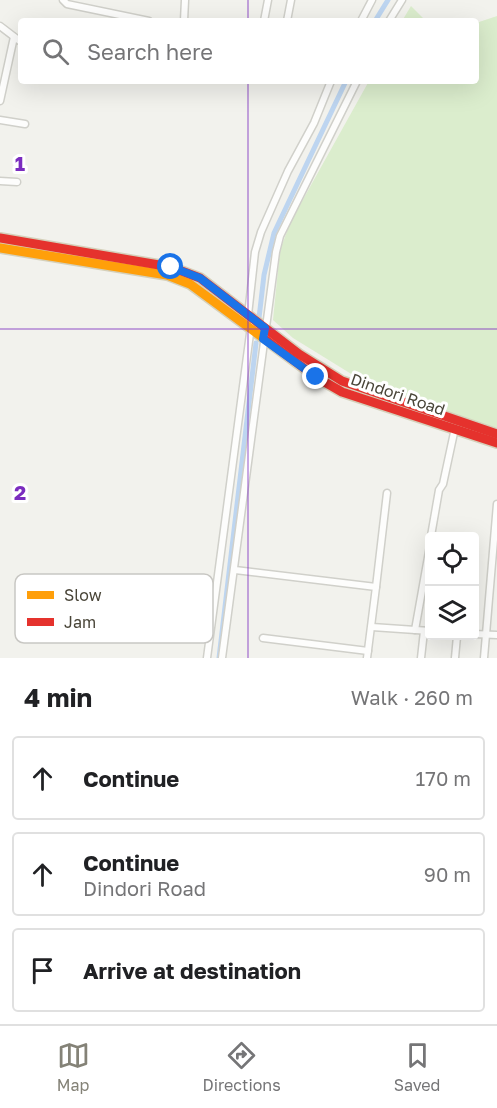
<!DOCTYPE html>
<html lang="en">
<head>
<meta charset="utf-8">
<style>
  body { margin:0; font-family:"Golos Text",sans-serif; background:#f6f6f6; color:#202124 }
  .controls { position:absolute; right:18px; bottom:18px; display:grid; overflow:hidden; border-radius:6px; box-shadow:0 6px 24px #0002 }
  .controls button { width:54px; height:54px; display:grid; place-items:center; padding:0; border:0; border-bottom:2px solid #e0e0e0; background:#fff; color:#202124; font:30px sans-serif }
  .stop { position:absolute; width:18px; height:18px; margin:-14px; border:4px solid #1a73e8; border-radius:50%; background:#fff }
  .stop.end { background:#1a73e8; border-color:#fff; box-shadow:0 2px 6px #0008 }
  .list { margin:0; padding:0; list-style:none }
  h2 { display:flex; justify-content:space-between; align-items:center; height:78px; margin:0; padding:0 24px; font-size:26px }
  h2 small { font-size:20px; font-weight:400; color:#757577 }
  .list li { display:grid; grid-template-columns:39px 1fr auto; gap:18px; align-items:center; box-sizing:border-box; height:84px; margin:0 12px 12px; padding:0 12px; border:2px solid #e0e0e0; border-radius:6px }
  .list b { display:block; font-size:22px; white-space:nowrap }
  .list p { margin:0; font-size:20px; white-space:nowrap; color:#757577 }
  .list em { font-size:20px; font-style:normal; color:#757577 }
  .icon { flex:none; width:33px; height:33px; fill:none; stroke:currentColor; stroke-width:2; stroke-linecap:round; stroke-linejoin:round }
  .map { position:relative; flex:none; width:497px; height:658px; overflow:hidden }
  .search { position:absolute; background:#fff; box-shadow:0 6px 24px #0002; left:18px; right:18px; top:18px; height:66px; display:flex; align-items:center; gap:15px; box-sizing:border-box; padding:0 21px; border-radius:6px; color:#757577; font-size:22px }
  .sheet { height:366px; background:#fff }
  nav { display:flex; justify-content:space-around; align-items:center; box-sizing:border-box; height:84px; border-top:2px solid #e0e0e0; background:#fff; font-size:16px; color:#757577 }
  nav a { display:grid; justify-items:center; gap:3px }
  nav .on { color:#848277 }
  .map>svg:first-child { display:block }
  .green { fill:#dbedcd }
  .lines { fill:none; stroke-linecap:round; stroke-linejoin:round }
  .canal { stroke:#bdd5f0; stroke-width:5 }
  .street-casing { stroke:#d0d0ca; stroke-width:9 }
  .slow-casing { stroke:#d5d0ba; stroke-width:12 }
  .jam-casing { stroke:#d5d0ba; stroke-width:12 }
  .street { stroke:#fdfdfc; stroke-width:6 }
  .slow { stroke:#ff9f0a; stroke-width:9 }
  .jam { stroke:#e5322d; stroke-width:9 }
  .route { stroke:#1a73e8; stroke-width:8 }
  .grid { fill:none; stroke:#7b2cbf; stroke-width:1.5; stroke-opacity:0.55 }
  .labels { text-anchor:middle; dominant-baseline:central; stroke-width:6; stroke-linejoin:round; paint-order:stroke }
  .street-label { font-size:16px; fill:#494538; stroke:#fff }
  .key { fill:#fff; stroke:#c8c7c3; stroke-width:1.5 }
  .key-label { font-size:16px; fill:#494538 }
  .grid-label { font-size:20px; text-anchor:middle; font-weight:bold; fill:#7b2cbf; stroke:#fff; stroke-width:6; stroke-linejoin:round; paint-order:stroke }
</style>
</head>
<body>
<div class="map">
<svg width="497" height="658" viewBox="0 0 497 658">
  <rect width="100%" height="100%" fill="#f2f2ed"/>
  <!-- green -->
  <g class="green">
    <path d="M411,6L426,21H402Z"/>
    <path d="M497,16V428L374,388L293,338L273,320L280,250L291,221L369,81H476V23Z"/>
  </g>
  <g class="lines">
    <!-- canal -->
    <g class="canal">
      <path d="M375,21L388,0"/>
      <path d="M259,318L264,275L274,233L346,81"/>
      <path d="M219,658L256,343"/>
    </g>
    <!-- street casing -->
    <g class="street-casing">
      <g id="street">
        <path d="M63,0L67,4L149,21"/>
        <path d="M184,21L185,0"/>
        <path d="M264,21L268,0"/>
        <path d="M287,21L291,0"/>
        <path d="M361,21L372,0"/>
        <path d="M389,21L402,0"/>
        <path d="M0,26L21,42"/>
        <path d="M0,101L14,37"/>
        <path d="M0,120L25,124"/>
        <path d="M0,181L17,182"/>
        <path d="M248,315L255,252L261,232L288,171L314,123L331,81"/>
        <path d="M431,536L439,490L443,484L455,428"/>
        <path d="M235,570L376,587L367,658"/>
        <path d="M376,587L387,493"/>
        <path d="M372,627L430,631"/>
        <path d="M415,630L430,546"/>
        <path d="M474,634L497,635"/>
        <path d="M263,638L368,651"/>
        <path d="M207,658L251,326"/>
        <path d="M222,658L276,252L280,236L357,81"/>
        <path d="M421,658L424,631"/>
        <path d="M455,658L457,636"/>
        <path d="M484,658L497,504"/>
      </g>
    </g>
    <!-- slow casing -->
    <g class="slow-casing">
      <path id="slow" d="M0,248L167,275L190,284L266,340"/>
    </g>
    <!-- jam casing -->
    <g class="jam-casing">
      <g id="jam">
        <path d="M0,238L171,267L200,278L299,354L342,381L497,434"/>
        <path d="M266,340L316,377L342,392L497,443"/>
      </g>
    </g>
    <!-- street -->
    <use href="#street" class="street"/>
    <!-- slow -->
    <use href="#slow" class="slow"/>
    <!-- jam -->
    <use href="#jam" class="jam"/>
  </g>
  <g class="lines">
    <!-- route -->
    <path class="route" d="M171,267L200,278L265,328L263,339L316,377"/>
  </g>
  <!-- grid -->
  <path class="grid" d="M248,0V21M248,81V658M0,329H497"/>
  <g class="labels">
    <!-- street labels -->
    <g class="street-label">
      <text transform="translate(398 394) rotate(19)">Dindori Road</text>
    </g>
  </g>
  <!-- legend -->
  <rect x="15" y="574" width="198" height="69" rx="9" class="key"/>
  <rect x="27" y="591" width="27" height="8" fill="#ff9f0a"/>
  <rect x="27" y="618" width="27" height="8" fill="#e5322d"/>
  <g class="key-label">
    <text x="64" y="601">Slow</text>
    <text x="64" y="628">Jam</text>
  </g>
  <g class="grid-label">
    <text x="20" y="171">1</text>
    <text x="20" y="500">2</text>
  </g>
</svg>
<div class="controls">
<button><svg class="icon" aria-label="locate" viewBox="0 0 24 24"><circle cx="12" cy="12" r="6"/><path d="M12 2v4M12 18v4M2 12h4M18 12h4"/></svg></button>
<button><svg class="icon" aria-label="layers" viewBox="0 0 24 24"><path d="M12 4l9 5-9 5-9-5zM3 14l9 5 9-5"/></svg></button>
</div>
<div class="stop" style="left:171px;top:267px"></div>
<div class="stop end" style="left:316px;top:377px"></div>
<div class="search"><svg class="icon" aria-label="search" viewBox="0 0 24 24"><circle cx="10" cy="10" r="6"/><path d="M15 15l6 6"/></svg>Search here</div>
</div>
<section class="sheet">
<h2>4 min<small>Walk · 260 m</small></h2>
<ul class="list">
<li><svg class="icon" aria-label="ahead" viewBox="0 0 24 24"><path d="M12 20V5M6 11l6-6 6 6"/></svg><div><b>Continue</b></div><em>170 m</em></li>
<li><svg class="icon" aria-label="ahead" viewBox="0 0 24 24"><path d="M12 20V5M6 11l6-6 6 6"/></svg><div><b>Continue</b><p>Dindori Road</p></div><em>90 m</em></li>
<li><svg class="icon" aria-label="arrive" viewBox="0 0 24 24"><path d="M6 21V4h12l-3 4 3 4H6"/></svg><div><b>Arrive at destination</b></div></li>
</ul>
</section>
<nav>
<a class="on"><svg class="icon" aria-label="map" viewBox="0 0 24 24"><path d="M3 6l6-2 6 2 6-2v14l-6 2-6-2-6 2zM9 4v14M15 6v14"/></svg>Map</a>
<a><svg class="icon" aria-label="directions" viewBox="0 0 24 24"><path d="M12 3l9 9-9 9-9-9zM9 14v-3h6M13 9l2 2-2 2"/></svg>Directions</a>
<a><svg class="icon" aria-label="saved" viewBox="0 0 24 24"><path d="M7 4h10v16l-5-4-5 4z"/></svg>Saved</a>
</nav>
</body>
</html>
